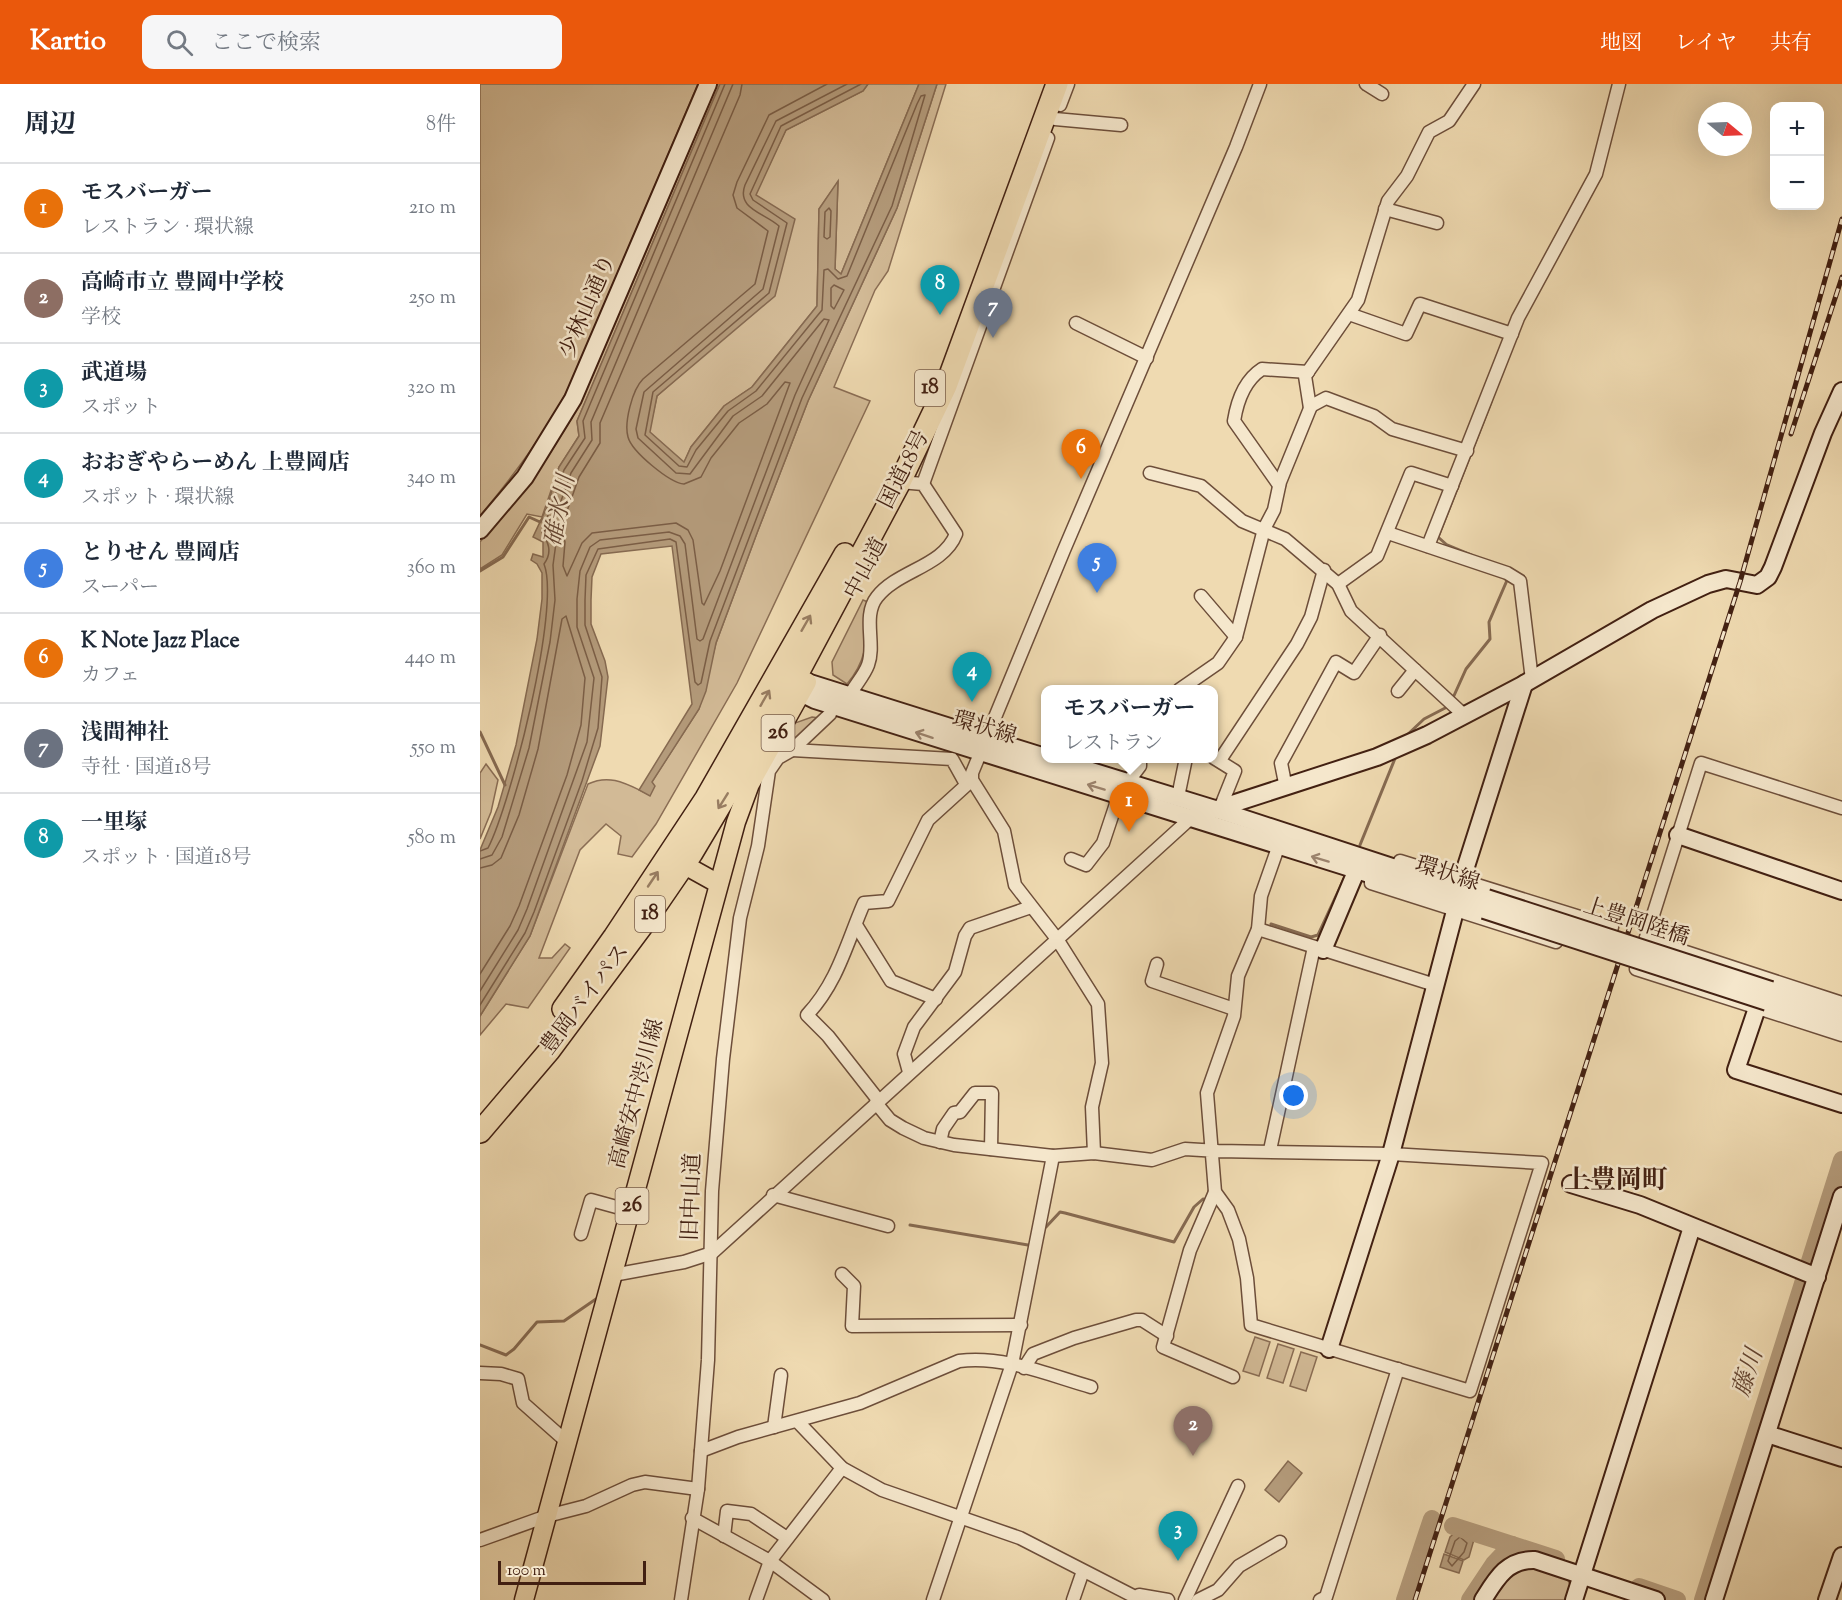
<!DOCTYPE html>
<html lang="ja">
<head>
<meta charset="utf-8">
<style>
  body { margin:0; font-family:"Sorts Mill Goudy","Noto Serif JP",serif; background:#f6f6f7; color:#1f2937 }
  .controls { position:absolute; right:18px; top:18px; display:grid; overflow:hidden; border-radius:12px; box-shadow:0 6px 24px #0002 }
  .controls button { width:54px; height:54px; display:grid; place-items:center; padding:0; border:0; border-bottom:2px solid #e0e1e3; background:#fff; color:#1f2937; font:30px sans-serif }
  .compass { position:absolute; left:1218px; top:18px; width:54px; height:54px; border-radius:50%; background:#fff; box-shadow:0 6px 24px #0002; rotate:109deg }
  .scale { position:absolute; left:18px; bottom:15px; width:148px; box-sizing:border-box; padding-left:6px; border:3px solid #422012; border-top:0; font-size:16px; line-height:21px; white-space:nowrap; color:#422012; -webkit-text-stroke:4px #f5e7cc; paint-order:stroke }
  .you { position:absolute; left:814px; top:1012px; width:21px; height:21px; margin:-15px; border:4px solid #fff; border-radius:50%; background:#1a73e8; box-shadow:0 0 0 9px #1a73e833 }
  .badge { display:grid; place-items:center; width:39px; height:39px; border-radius:50%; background:#ea580c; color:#fff; font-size:20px; font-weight:700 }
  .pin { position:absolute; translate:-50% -50px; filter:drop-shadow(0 2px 3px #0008) }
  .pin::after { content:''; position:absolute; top:32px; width:21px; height:18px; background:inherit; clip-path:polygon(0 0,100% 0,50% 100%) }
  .popup { position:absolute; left:561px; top:601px; width:177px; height:78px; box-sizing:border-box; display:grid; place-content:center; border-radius:12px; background:#fff; filter:drop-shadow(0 2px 4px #0005); font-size:20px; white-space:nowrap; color:#747a83 }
  .popup b { font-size:22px; color:#1f2937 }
  .popup::after { content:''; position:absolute; left:50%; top:100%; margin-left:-12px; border:12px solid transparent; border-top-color:#fff }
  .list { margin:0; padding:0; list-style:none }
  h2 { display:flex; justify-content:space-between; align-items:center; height:78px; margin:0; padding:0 24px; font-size:26px }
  h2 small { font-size:20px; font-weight:400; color:#747a83 }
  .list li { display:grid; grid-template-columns:39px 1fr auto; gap:18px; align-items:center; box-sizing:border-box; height:90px; padding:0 24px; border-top:2px solid #e0e1e3 }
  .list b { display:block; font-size:22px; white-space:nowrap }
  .list p { margin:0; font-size:20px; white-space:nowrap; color:#747a83 }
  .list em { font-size:20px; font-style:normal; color:#747a83 }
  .icon { flex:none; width:33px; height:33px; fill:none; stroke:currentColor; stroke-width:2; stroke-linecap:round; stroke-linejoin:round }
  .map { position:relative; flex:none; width:1362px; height:1516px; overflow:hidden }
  header { display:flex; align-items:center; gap:36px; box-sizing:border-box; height:84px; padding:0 30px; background:#ea580c; color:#fff }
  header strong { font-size:28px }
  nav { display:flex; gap:33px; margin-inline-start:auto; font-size:21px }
  .search { width:420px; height:54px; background:#f6f6f7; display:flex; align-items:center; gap:15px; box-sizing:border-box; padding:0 21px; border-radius:12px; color:#747a83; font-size:22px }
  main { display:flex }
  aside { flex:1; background:#fff }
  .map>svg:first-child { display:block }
  .green { fill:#d2ba96; stroke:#8a6d54; stroke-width:1.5 }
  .water { fill:#b49b7b; stroke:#866a51; stroke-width:1.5 }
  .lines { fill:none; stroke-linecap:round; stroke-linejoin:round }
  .shore { stroke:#7b5e46; stroke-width:1.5 }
  .stream { stroke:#866a51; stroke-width:3 }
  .river { stroke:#b49b7b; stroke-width:18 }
  .street-casing { stroke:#6d4e3a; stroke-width:15 }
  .secondary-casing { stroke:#422012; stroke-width:20 }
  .primary-casing { stroke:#422012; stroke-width:21 }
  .highway-casing { stroke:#422012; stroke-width:24 }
  .street { stroke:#f5e7cc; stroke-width:12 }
  .secondary { stroke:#f5e7cc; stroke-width:16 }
  .primary { stroke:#efdab1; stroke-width:18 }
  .highway { stroke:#efdab1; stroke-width:21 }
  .rail-casing { stroke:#422012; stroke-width:5 }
  .rail { stroke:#f5e7cc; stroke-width:3; stroke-dasharray:9; stroke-linecap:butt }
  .secondary-bridge-casing { stroke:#422012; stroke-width:20; stroke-linecap:butt }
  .secondary-bridge { stroke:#f5e7cc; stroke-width:16 }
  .oneway { stroke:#987d62 }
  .oneway2 { stroke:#9c846f }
  .labels { text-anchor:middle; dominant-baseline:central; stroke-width:5; stroke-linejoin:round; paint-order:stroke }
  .shield { fill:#f5e7cc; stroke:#785c4a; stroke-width:1.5 }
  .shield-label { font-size:21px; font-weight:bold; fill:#422012 }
  .street-label { font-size:22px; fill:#422012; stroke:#f5e7cc }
  .water-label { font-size:24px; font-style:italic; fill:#644532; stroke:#f5e7cc }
  .quarter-label { font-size:26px; font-weight:bold; fill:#422012; stroke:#f5e7cc }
</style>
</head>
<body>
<header>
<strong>Kartio</strong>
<div class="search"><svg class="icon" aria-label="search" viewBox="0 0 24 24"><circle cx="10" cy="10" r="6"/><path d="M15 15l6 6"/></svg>ここで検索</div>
<nav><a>地図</a><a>レイヤ</a><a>共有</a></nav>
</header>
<main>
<aside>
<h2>周辺<small>8件</small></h2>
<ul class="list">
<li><span class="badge" style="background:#e8710a">1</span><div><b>モスバーガー</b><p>レストラン · 環状線</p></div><em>210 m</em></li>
<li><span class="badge" style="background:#8d6e63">2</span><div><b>高崎市立 豊岡中学校</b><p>学校</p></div><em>250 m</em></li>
<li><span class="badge" style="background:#0f9aa8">3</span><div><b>武道場</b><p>スポット</p></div><em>320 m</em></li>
<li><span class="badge" style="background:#0f9aa8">4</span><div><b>おおぎやらーめん 上豊岡店</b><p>スポット · 環状線</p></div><em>340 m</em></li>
<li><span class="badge" style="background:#3f7fe0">5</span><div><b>とりせん 豊岡店</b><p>スーパー</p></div><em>360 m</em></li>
<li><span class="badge" style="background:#e8710a">6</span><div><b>K Note Jazz Place</b><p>カフェ</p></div><em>440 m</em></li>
<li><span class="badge" style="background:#6b7280">7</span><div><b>浅間神社</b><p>寺社 · 国道18号</p></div><em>550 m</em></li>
<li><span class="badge" style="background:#0f9aa8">8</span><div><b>一里塚</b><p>スポット · 国道18号</p></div><em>580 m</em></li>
</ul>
</aside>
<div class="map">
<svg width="1362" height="1516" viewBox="0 0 1362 1516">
  <rect width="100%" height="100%" fill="#efdab1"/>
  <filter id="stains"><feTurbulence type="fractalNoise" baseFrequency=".00333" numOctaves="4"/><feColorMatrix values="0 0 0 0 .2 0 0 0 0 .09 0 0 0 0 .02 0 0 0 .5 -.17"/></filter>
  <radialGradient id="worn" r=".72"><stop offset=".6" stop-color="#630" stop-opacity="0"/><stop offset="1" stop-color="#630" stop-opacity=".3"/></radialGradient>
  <!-- green -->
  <g class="green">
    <path d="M0,0H218L89,303C65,350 34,391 0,432Z"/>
    <path d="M236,0H240L97,337L99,352L79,383L62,433L47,430L22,471L0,485V458L67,374L92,334Z"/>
    <path d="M388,0H439L361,190L355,185L358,98L339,125L337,222L272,303L244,322L211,363L204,379L169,348L177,312L204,288L277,106L306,46L383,7Z"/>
    <path d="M457,0H466L408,187L395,206L354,303L390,317L257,599L176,740L152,773L138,770L141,752L126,740L100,766L59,874H72L85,860L90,864L48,924L26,920L0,951V932L50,852L108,700C131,689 148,701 170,711L171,699L219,625L236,559L277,449L328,317L417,124Z"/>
    <path d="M383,516L388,518C386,551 390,573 367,600L353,591L352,578Z"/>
    <path d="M332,633L340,634L313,661L295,672L315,639Z"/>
    <path d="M6,680L18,696L11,728L0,755V689Z"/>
    <path d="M775,1253L790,1258L779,1292L763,1287Z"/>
    <path d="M798,1260L814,1265L803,1299L787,1294Z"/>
    <path d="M821,1268L837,1273L826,1307L810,1302Z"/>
    <path d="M1052,1483L1087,1494L1091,1503L1087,1516H1011L1030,1489Z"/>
  </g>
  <!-- water -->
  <g class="water">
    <path d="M240,0H388L383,7L306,46L276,111L315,135L295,212L177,312L170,348L204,378L211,363L244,322L272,303L337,222L339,125L358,97L355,185L361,190L439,0H457L417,124L328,317L277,449L236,559L226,607L219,625L172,698L175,702L170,712L159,706L212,620L192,462L121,470L112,493L111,516V540L125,577L128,593L120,662L50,852L0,932V766L18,723L36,661L57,555L62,515V489L57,480L51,476L53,470L63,473V458L53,453L67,423L79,383L99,352L97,337Z"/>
    <path d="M808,1377L822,1389L799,1418L785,1406Z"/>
    <path d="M978,1446L995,1452L989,1473L984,1476L965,1468L970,1453Z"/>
    <path d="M964,1470L983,1477L979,1489L960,1483Z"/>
  </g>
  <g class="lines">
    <!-- shore -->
    <g class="shore">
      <path d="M262,0L260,11L120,339V359L99,393L81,444L85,458L83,482L87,492L102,459L112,449L196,439L208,446L213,456L222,519L224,521L240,487L310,299L305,298L287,320L259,339L231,374L221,393L204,400C190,399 152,368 148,353C144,339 152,306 163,295L275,200L288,147L257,124L253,111L257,98L289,31L347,0"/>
      <path d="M349,124L351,127L350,153L347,155L344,153L345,128Z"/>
      <path d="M354,201L364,206L354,225L351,222V204Z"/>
      <path d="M0,767L8,764C31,719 81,523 64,480C73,468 68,458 62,448L84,386L105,354L103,337L245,0"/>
      <path d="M0,775L12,771L22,753L49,664L70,558L75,516L73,481L76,459L71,445L91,389L112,356L111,338L253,0"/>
      <path d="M0,784L12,781L21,774L39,731L58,665L82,535L86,532L105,594L101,641L87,691L39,822L30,842L0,890"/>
      <path d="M0,907L38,846L47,825L107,658L114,594L97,543V515L100,487L110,463L120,456L189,448L200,452L205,460L217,555L220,557L223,555L315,311L349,236L344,235L282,312L253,332L210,390L196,389L158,354L156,345L164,308L283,205L299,142C285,129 256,125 265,101L296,37L367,0"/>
      <path d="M0,921L45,849L54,828L102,697L118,644L122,593L105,541V516L106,491L118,465L190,455L196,458L215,598L218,601L221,599L230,557L322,314L412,122L445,11L441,12L437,20L367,192L358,195L348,185L344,186L342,226L276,307L248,327L216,366L207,383L199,382L165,351L173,308L289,209L307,139L273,116L270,110L301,42L381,0"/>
      <path d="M980,1453L987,1459L984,1468L972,1482L968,1477L975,1457Z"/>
    </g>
    <!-- stream -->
    <g class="stream">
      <path d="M991,471L967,461L958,453L1011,318"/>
      <path d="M0,487L23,473L49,433L60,438L63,435"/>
      <path d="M972,616L986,585L1010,555L1009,538L1028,494"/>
      <path d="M0,648L25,701"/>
      <path d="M926,652L944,635L969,622"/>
      <path d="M880,761L916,672"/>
      <path d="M791,840L831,853L838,851L864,795"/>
      <path d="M430,1141L548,1161"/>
      <path d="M566,1143L580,1128L585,1129L694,1158L714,1123L723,1115L727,1116"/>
      <path d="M0,1261L26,1271L34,1265L57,1238L84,1237L116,1215"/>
    </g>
    <!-- river -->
    <g class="river">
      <path d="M973,1442L1076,1475"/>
      <path d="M1159,1503L1197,1516"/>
      <path d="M925,1516L952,1435"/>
      <path d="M990,1516L1014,1480L1032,1461"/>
      <path d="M1223,1516L1362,1076"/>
    </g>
    <!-- street casing -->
    <g class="street-casing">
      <g id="street">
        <path d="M886,0L902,10"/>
        <path d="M580,21L588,0"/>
        <path d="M575,35L641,41"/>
        <path d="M905,125L957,139"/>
        <path d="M869,230L926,250L940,220L1032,250"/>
        <path d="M596,239L667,274"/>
        <path d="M830,324L825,292L878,216L908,117L927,92L949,48L969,37L994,0"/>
        <path d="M670,389L721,402L762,437L805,455L858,500L871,527L935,586L918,607"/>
        <path d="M443,400L568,54"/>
        <path d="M799,401L754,337C757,318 765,296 782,285L828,288"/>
        <path d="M908,449L1027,489L1040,497L1052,596"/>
        <path d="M948,462L1038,234L1116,90L1139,0"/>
        <path d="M858,500L897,472L931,389L972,402"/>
        <path d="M721,512L756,553"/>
        <path d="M935,586L985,632"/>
        <path d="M699,606L738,579L756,553L784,445L794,426L800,398L831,322L846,314L894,332L912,345L987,367"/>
        <path d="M369,613C374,602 384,592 388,581C396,560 382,532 397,513C418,486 463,483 476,450L443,400L420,398"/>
        <path d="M312,666L472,675L486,700"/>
        <path d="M734,674L755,687L743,717L750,722"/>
        <path d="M740,676L817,560L831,533L844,486"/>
        <path d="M648,698L660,682V674"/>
        <path d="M806,704L801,679L856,578L874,589L900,551"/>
        <path d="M698,713L706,674"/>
        <path d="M1362,724L1221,679L1156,885L1362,951"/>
        <path d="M591,775L606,781L623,759L639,711"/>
        <path d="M920,777L1132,843L1125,861"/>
        <path d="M891,791V799L1076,858"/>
        <path d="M376,841L411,897L456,915"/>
        <path d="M778,845L955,901"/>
        <path d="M1166,855L1362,919"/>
        <path d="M677,880L672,897L754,925"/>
        <path d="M429,988L424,970L434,943L475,888L485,852L490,844L551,823"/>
        <path d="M399,1017L348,952L327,931C358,898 367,858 384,819L408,817L448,736L492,696"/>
        <path d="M396,1019L410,1036L423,1044L444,1054L474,1061L573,1072L614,1069L672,1076L705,1065L738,1067L911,1070L1062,1079L990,1307L771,1241L767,1194L759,1155L748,1126L735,1108L727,1009L754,932L758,892L778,845L781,812L801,755"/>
        <path d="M460,1058L463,1045L474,1029L480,1028L495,1009H512L511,1065"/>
        <path d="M790,1066L834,863"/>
        <path d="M614,1069L612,1023L622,979L618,920L577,855L535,801L524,747L492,696V689L584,466L756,63L780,0"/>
        <path d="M735,1108L710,1166L683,1263L753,1293"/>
        <path d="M293,1111L408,1142"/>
        <path d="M101,1150L111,1116L151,1127"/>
        <path d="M362,1190L374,1202L372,1242L541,1241"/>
        <path d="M133,1191L204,1178L232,1169L712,733"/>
        <path d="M544,1284L553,1270L594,1254L656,1236H662L687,1252"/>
        <path d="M0,1289L21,1290L38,1295L43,1319L87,1358"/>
        <path d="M318,1338L362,1384L402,1406L540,1454L659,1515"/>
        <path d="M294,1343L301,1291"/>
        <path d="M221,1367L258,1353L380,1319L479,1277C523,1271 569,1291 611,1303"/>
        <path d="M212,1434L290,1477L343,1516"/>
        <path d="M244,1452L247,1427L271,1430L307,1454"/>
        <path d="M0,1456L67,1432L106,1422L152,1401L165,1398L218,1405"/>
        <path d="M201,1516L218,1405L228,1276L232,1107L243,975L260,834L278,762L289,687L298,674L312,666L350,630L352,621"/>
        <path d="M276,1516L290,1477L362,1384"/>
        <path d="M453,1516L532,1280L573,1072"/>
        <path d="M593,1516L603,1487"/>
        <path d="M659,1516V1511L688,1516"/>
        <path d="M705,1516L758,1402"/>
        <path d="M718,1516L738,1506L759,1482L800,1458"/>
        <path d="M840,1516L846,1513L918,1285"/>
      </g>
    </g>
    <!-- secondary casing -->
    <g class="secondary-casing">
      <g id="secondary">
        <path d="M0,446L45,393L93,315L228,0"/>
        <path d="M314,594L565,673"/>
        <path d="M309,603L335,616L1004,826"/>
        <path d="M569,674L738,726L1007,814"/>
        <path d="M712,733L897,673L947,651L1044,600L1172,526L1228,500L1246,495L1277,501L1288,493L1293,483L1343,349L1362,307"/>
        <path d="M1198,751L1362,807"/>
        <path d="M982,795L1044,600"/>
        <path d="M843,866L880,778"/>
        <path d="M1291,906L1362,929"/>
        <path d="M1287,918L1362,942"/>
        <path d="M1277,924L1256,986L1362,1020"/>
        <path d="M1091,1100L1160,1121L1337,1193"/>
        <path d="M849,1265L911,1070L975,827"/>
        <path d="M1287,1350L1362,1374"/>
        <path d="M1003,1516C1016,1495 1027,1475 1055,1476L1176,1516"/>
        <path d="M1094,1516L1212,1143"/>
        <path d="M1234,1516L1362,1112"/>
        <path d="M1347,1516L1362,1472"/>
      </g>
    </g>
    <!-- primary casing -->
    <g class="primary-casing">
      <g id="primary">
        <path d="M192,774L237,799"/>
        <path d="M44,1516L256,738L270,700L327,598"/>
      </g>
    </g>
    <!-- highway casing -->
    <g class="highway-casing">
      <g id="highway">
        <path d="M83,925L134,853L226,714L365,470"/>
        <path d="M0,1048L69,967L162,842L212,769L310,604L420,398L466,302L577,0"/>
      </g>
    </g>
    <!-- street -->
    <use href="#street" class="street"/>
    <!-- secondary -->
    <use href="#secondary" class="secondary"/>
    <!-- primary -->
    <use href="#primary" class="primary"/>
    <!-- highway -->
    <use href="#highway" class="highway"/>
    <!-- rail casing -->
    <g class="rail-casing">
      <g id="rail">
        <path d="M1311,350L1362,193"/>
        <path d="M935,1516L1260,498L1362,135"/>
      </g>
    </g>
    <!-- rail -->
    <use href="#rail" class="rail"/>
    <!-- secondary-bridge casing -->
    <g class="secondary-bridge-casing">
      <g id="secondary-bridge">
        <path d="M1007,814L1291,906"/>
        <path d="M1004,826L1287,918"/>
      </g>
    </g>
    <!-- secondary-bridge -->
    <use href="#secondary-bridge" class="secondary-bridge"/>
  </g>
  <!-- one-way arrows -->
  <defs><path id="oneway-shaft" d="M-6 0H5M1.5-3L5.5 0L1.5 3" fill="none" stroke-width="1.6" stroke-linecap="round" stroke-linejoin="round" transform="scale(1.5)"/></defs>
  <g class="oneway">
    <use href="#oneway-shaft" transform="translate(326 539) rotate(-60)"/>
    <use href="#oneway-shaft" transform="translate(285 614) rotate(-60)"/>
    <use href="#oneway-shaft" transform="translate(243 717) rotate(122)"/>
    <use href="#oneway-shaft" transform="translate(173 795) rotate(-56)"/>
  </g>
  <g class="oneway2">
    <use href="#oneway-shaft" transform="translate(444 651) rotate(-162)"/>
    <use href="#oneway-shaft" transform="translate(616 703) rotate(-163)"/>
    <use href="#oneway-shaft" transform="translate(840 775) rotate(-163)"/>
  </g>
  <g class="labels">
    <!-- shield labels -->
    <g class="shield">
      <rect x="435" y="286" width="30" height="36" rx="4.5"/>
      <rect x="281.5" y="631" width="33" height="36" rx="4.5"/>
      <rect x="155" y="812" width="30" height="36" rx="4.5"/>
      <rect x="135.5" y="1104" width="33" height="36" rx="4.5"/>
    </g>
    <g class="shield-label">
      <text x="450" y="304">18</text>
      <text x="298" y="649">26</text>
      <text x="170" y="830">18</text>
      <text x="152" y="1122">26</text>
    </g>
    <!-- street labels -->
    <g class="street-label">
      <text transform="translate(109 223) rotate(-67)">少林山通り</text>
      <text transform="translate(425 386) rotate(-63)">国道18号</text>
      <text transform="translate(387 485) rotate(-62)">中山道</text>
      <text transform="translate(504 645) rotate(17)">環状線</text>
      <text transform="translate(967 791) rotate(18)">環状線</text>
      <text transform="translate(1156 839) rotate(18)">上豊岡陸橋</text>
      <text transform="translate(106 916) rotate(-53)">豊岡バイパス</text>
      <text transform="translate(158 1010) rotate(-75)">高崎安中渋川線</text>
      <text transform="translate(213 1113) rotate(-88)">旧中山道</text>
    </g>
    <!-- water labels -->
    <g class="water-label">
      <text transform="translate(81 427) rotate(-79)">碓氷川</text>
      <text transform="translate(1269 1289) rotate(-72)">藤川</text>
    </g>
    <!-- quarter labels -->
    <g class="quarter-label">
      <text x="1136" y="1097">上豊岡町</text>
    </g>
  </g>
  <rect width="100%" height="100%" filter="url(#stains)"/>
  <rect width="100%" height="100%" fill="url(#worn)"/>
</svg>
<div class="controls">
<button>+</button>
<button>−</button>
</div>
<svg class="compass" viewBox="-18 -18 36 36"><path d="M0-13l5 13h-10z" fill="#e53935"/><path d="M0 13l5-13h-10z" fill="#747a83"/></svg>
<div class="scale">100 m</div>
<div class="you"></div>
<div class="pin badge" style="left:649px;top:748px;background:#e8710a">1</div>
<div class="popup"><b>モスバーガー</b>レストラン</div>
<div class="pin badge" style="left:713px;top:1372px;background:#8d6e63">2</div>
<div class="pin badge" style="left:698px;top:1477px;background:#0f9aa8">3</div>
<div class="pin badge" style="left:492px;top:618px;background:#0f9aa8">4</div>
<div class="pin badge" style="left:617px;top:509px;background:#3f7fe0">5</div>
<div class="pin badge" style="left:601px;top:395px;background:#e8710a">6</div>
<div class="pin badge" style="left:513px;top:254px;background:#6b7280">7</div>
<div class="pin badge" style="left:460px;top:231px;background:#0f9aa8">8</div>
</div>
</main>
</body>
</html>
